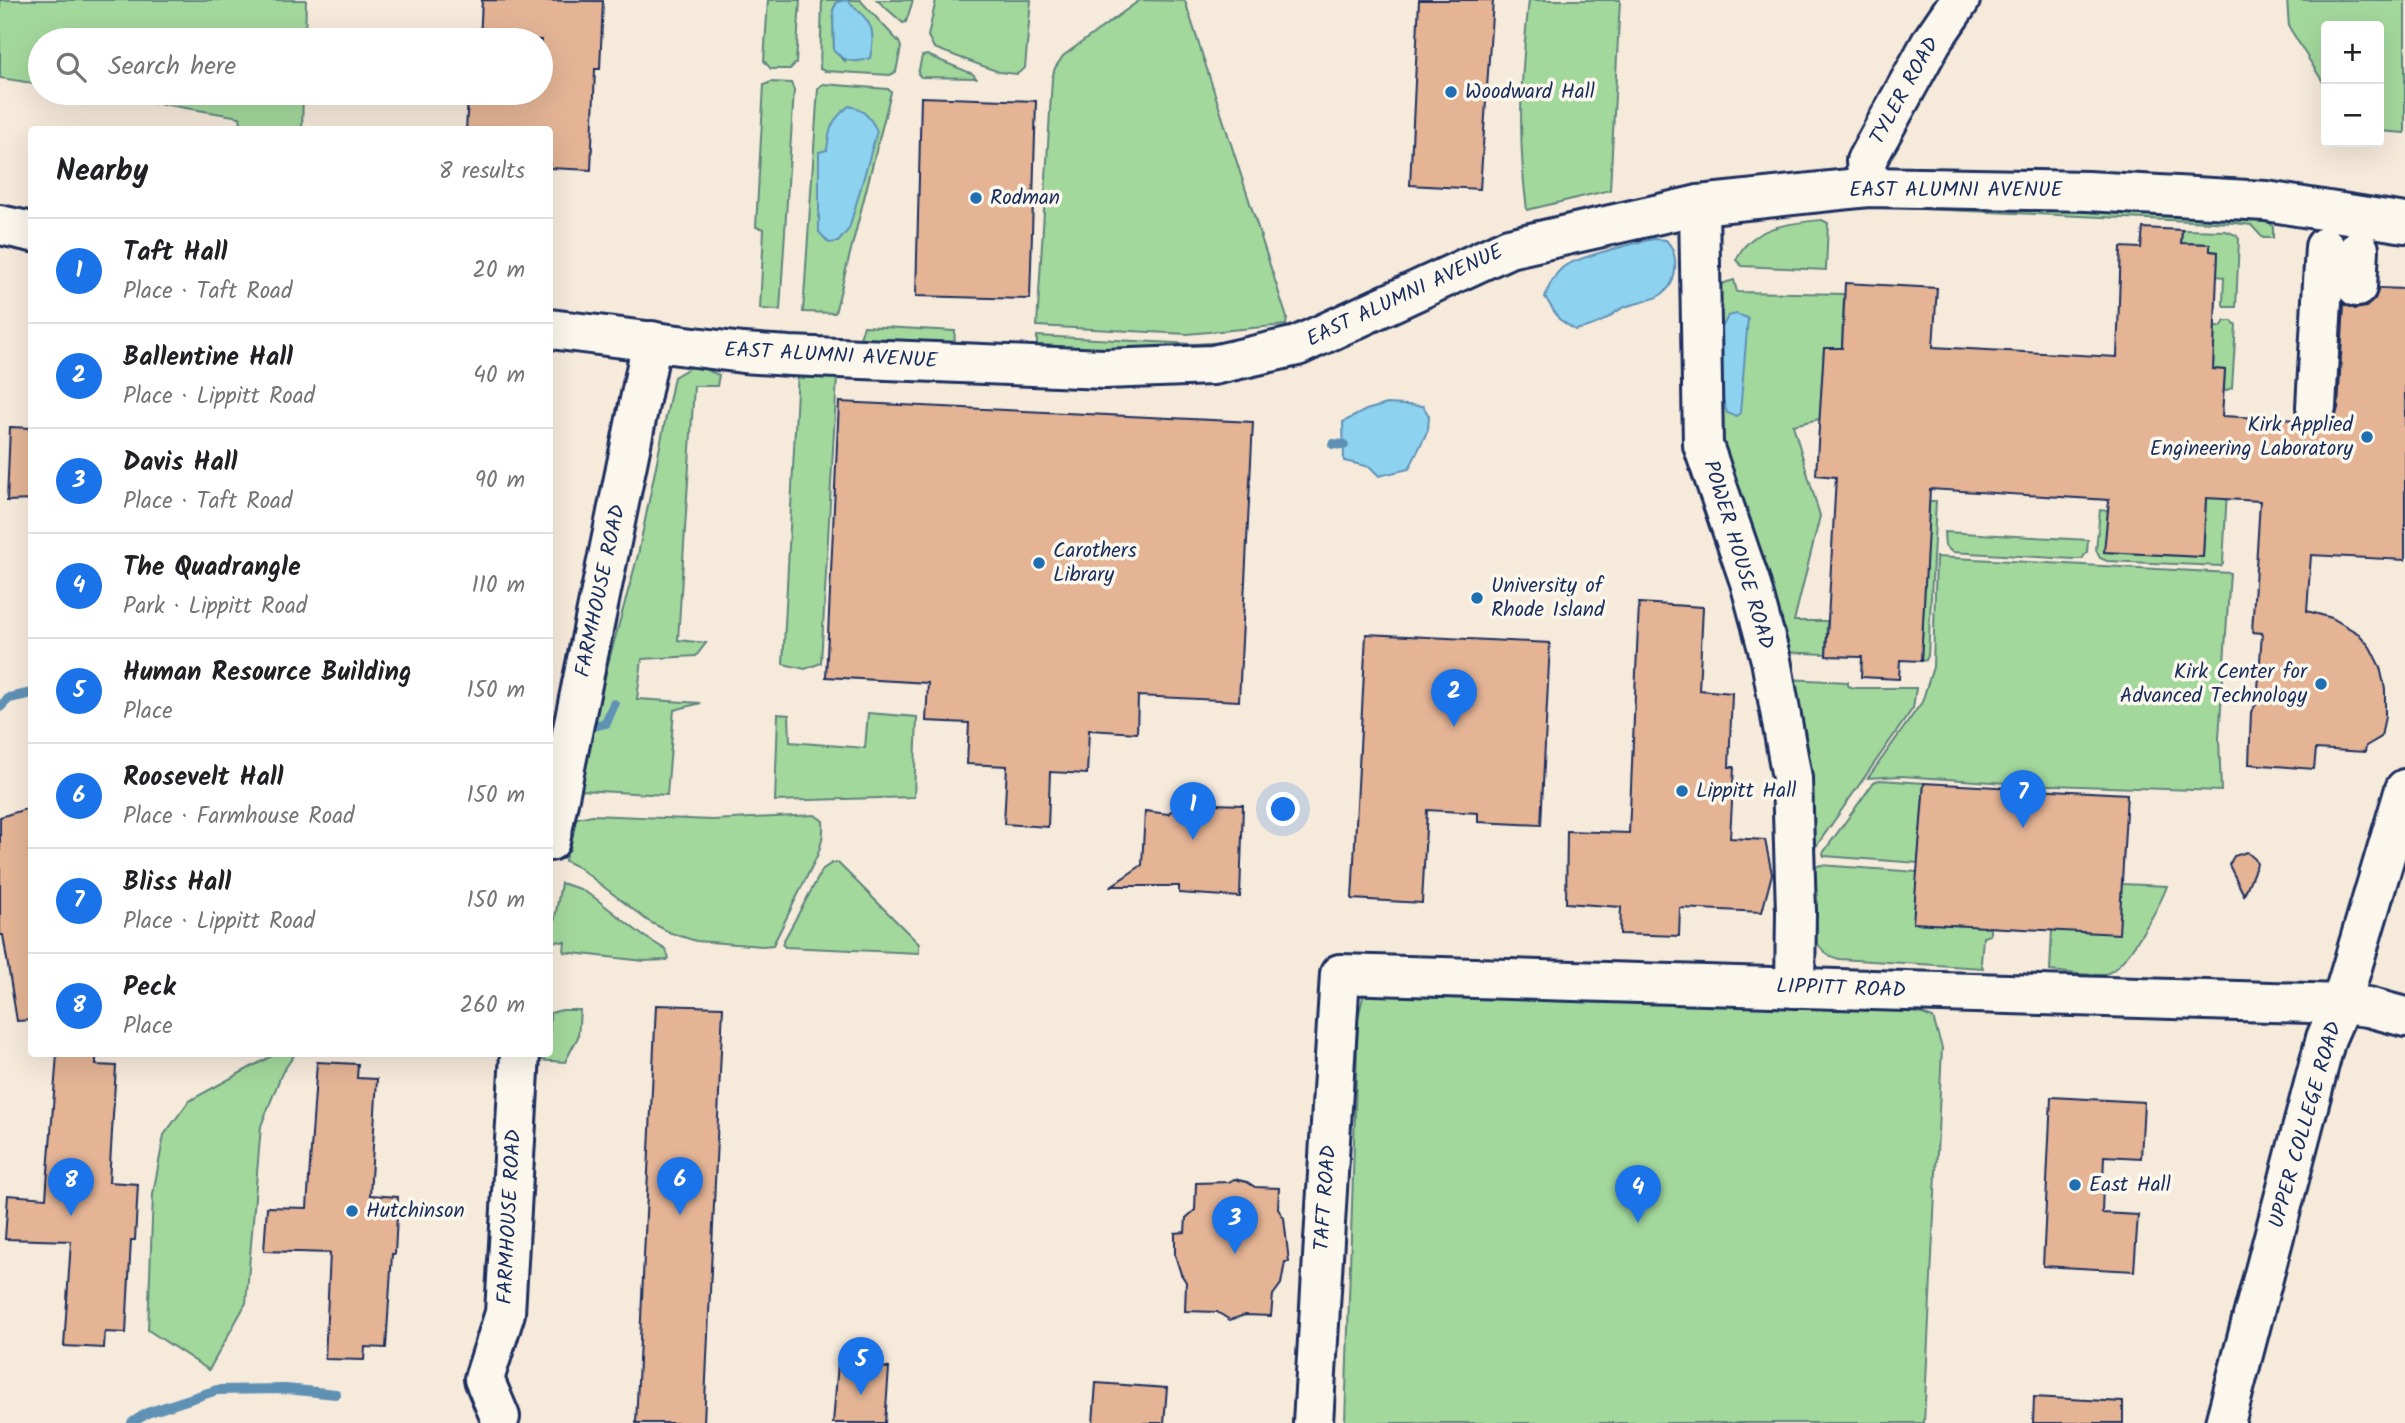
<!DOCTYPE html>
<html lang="en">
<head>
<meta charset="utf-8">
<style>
  body { margin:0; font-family:Kalam,sans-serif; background:#f6f6f6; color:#202124 }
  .controls { position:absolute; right:21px; top:21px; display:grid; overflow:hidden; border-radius:7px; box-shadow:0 7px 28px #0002 }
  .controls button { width:63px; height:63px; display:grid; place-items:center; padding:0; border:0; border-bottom:2px solid #e0e0e0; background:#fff; color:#202124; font:35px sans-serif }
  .you { position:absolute; left:1284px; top:810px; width:24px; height:24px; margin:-18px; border:5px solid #fff; border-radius:50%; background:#1a73e8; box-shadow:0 0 0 10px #1a73e833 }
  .badge { display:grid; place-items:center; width:46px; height:46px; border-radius:50%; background:#1a73e8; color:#fff; font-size:23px; font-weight:700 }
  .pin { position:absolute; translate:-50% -58px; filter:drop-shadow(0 2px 4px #0008) }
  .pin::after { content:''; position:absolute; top:37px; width:24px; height:21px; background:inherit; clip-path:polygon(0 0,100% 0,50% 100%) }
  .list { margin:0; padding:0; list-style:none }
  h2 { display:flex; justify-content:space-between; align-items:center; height:91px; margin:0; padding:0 28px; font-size:30px }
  h2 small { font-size:23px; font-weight:400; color:#757577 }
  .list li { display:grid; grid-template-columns:46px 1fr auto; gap:21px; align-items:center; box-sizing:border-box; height:105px; padding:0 28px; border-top:2px solid #e0e0e0 }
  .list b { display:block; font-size:26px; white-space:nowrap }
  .list p { margin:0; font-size:23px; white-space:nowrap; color:#757577 }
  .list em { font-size:23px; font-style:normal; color:#757577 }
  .icon { flex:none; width:38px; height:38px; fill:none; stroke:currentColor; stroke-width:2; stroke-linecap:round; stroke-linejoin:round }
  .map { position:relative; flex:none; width:2405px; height:1423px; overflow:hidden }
  .search { position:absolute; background:#fff; box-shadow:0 7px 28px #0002; left:28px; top:28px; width:525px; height:77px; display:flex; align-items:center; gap:18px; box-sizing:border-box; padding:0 24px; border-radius:38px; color:#757577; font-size:26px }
  .panel { position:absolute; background:#fff; box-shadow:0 7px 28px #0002; left:28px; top:126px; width:525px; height:931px; border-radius:7px }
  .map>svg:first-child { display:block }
  .green { fill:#a3d89c; stroke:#5f847d; stroke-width:2 }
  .water { fill:#8dd2ef; stroke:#5f91b5; stroke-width:2 }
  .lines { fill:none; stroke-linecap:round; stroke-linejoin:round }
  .stream { stroke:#5f91b5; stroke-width:10 }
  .building { fill:#e4b495; stroke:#1b2f5e; stroke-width:2 }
  .minor-casing { stroke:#1b2f5e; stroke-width:44 }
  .minor { stroke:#fbf7ec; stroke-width:38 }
  .poi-dot { fill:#1f6fb2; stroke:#fbf7ec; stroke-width:2.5 }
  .labels { text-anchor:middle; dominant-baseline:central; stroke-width:7; stroke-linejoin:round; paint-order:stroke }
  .street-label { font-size:21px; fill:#1b2f5e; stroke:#fbf7ec }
  .poi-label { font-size:21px; fill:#1b2f5e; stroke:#fbf7ec; text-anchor:start }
</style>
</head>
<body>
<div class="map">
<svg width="2405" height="1423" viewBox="0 0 2405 1423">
  <rect width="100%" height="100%" fill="#f6eadb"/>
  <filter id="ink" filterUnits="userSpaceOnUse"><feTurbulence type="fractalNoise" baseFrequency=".0143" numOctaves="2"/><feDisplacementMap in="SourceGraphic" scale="14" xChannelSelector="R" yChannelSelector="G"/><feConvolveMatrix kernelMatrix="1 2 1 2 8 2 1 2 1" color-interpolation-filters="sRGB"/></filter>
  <g filter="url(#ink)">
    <!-- green -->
    <g class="green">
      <path d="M0,0H306L305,40H40L39,84L0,78Z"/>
      <path d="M768,0H800L796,63L790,69H771L764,61Z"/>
      <path d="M822,0H843L837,2L833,10L834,51L845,61L862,14L847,0H860L899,42L901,47L896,72L890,75L825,71L820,69Z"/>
      <path d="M877,0H913L906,22L903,23Z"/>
      <path d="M936,0H1031L1025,68L1017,74L999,72L934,48L928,36Z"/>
      <path d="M1140,0L1185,1L1287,318L1286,325L1187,334L1037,326L1052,79L1055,68L1063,56Z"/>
      <path d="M1529,0H1620L1610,190L1527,210C1517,136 1521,74 1529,0Z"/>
      <path d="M2287,0H2405V133L2379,131V26H2326V87L2289,27Z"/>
      <path d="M927,55L973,74L976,78L921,77L918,74L922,56Z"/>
      <path d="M771,82L791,83L794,90L780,310L760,309L764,229L756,227L764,85Z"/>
      <path d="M823,84L888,89L891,92L835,313L803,312L818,88Z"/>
      <path d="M96,93H303L302,129H242L240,117Z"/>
      <path d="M1893,202L2266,218L2273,227V238H2263L2251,225L2235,223L1900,208H1850Z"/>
      <path d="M1822,220L1828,223L1826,270L1742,266L1736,260C1751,226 1789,223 1822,220Z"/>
      <path d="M2182,230L2226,231L2236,235L2239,239L2236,307H2224L2223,304L2224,277L2217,276L2218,252L2210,251V244L2190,243L2181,250Z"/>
      <path d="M1734,280L1737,292L1844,294L1842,348H1824L1820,419L1793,425L1820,516L1794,621H1827L1826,654L1781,652L1723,461L1711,287Z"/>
      <path d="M2225,321H2232L2236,325L2232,388L2224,391L2225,370L2213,369L2215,327H2221Z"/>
      <path d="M864,326L955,331L954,348L862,343L860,338Z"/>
      <path d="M1037,336L1194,344L1247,341L1241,346L1042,352L1037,347Z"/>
      <path d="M694,365L719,375L717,386H694L678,640L706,643L696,656L642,659L637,699L701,703L674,710L667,795L581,790L593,718L638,555L674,377Z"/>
      <path d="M798,371L837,377L821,663L805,669L783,664Z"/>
      <path d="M2230,437L2223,563L2221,566L2107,561L2100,558L2096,550L2100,510L2108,511L2105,552L2203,557L2206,498H2217Z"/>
      <path d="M1929,501H1936L1928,656L1926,660L1921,661Z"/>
      <path d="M1944,532L2088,540L2087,552L2082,559H2074L1952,552L1945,546Z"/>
      <path d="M1936,557L2230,573L2219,738L2221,791L2023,784L1901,776L1868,778L1922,702L1933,667Z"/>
      <path d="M1786,679L1848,682V686L1854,688H1916L1913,708L1810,855Z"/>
      <path d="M868,713L917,717L914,797L775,801L778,714L789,715L790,742L865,748Z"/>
      <path d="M1880,780L1924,783L1918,863L1824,856L1823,853L1874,782Z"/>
      <path d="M592,815L712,820L815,815L823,821C824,834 822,844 817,856L773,945L763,946L696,941L671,933L648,921L578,867L565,861L572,819Z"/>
      <path d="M832,863H838L919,944V953L785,947L782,944L784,940L823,869Z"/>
      <path d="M1820,865L1917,872L1990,927V935L1983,937L1981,963L1983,968L1839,959C1800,950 1814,897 1815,868Z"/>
      <path d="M561,883L580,889L595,898L642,935L666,950L669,958L667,960L644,961L564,952L565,942L551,941Z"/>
      <path d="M2122,884L2167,886C2160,905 2124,971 2105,974C2090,977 2065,972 2050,971L2052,930Z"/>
      <path d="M1379,985L1914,1011L1933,1018L1942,1048L1924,1423H1345L1358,1018L1364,993Z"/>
      <path d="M562,1010H580L578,1037L565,1062L538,1060L539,1054H550V1013Z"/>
      <path d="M275,1054H295L282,1073L261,1126L246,1303L209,1370L148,1330L153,1194L164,1135L189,1101Z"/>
    </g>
    <!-- water -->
    <g class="water">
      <path d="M847,0C870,22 877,25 870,58C854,64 846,62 834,51L833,10L837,2Z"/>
      <path d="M849,106C863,108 871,118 877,131L849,229L838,242L829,243L819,232V152L827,150C829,129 831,120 849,106Z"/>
      <path d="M1653,239L1666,240C1679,254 1679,282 1662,294C1651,302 1637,302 1625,307C1618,309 1613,315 1606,319C1597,325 1586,328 1575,330L1559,319L1545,297C1549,286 1553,276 1562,268C1573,258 1636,243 1653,239Z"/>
      <path d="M1736,314L1748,318L1740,413L1736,416L1727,413C1720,395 1714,348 1720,331C1722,326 1726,321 1728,316Z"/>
      <path d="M1387,404L1423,406L1429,416L1428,430L1409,469L1379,476L1370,467L1344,461L1343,422L1366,410Z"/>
    </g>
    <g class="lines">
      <!-- stream -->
      <g class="stream">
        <path d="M1333,444L1344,445"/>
        <path d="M0,707L9,698L32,693"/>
        <path d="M586,728L606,723L614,704"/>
        <path d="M132,1423L147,1413L217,1390L286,1389L336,1394"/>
      </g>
    </g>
    <!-- building -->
    <g class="building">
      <path d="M482,0L603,1L600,69H595L591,170L550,168V130H466L468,97L524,99V93H541V40H480Z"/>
      <path d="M1419,0H1493L1480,189L1410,185Z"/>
      <path d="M921,97L1036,101L1030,299L916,296Z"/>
      <path d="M2143,228L2182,230L2181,243L2210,244V251L2218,252L2213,369L2225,370L2222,416L2299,420L2305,426L2314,429L2326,426L2335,418L2338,408L2344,304L2355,309L2366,307L2375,299L2379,288L2405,289V560L2311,555L2307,611L2332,618L2359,634L2370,647L2380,667L2385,689V716L2381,737L2366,746L2365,752L2316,749L2314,769L2249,764L2251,712L2257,703L2262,633L2252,632L2260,501L2206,498L2203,557L2104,552L2109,500L1930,489L1921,661L1900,660L1899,679L1861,677L1862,657L1826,656L1836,477L1816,475L1824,348H1842L1845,283L1937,288L1933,347L2117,357L2121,247L2141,248Z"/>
      <path d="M839,402L1253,422L1239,701L1138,696L1137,733L1089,730L1087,774L1050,772L1048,827L1004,824L1007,766L967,764L969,723L926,721L928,683L826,677Z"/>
      <path d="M10,427L32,428V500L7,501Z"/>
      <path d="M1639,603L1703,607L1699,690L1732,693L1729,767H1734L1730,838L1765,840L1772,874L1762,912L1680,908L1679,936L1620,934L1621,907L1566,903L1567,831L1629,833Z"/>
      <path d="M1366,634L1550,643L1541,825L1478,822V813L1427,810L1422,903L1352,899Z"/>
      <path d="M1924,783L2127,794L2119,934L1913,923Z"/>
      <path d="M1186,803L1243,805L1240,897L1179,893V886H1111L1142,865L1145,811L1168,814L1171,811H1184Z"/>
      <path d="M32,807V1020L17,1021L3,935H0V817Z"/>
      <path d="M2247,852L2255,859L2257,864L2244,895L2229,865L2234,856Z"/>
      <path d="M656,1005L723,1007L704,1423H636Z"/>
      <path d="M57,1054H96V1065L116,1066L109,1182L138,1184L135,1240H131L126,1333L105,1332L104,1348L64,1346L71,1241L5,1239L8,1195L46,1198Z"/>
      <path d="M317,1062L358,1064L357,1078L377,1079L370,1195L398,1197L395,1254H392L386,1348L365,1347L364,1360L325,1359L330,1253L264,1251L267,1207L307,1208Z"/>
      <path d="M2051,1097L2144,1102L2141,1158L2104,1156L2102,1213L2138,1215L2134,1271L2043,1266Z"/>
      <path d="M1234,1179L1247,1182L1255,1187L1279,1188L1278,1209L1284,1218L1289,1262H1285L1281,1284L1273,1295L1271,1316L1245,1315L1230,1320L1217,1312L1185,1311L1186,1282L1181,1274L1175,1255V1233L1185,1232L1186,1218L1195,1210L1196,1183L1229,1182Z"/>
      <path d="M838,1363L889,1368L885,1423H833Z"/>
      <path d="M1096,1383L1167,1388L1164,1423H1093Z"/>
      <path d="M2034,1397L2123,1402V1423H2033Z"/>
    </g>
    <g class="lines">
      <!-- minor casing -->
      <g class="minor-casing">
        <g id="minor">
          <path d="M1868,187L1866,161L1932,41L1960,0"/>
          <path d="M1699,205L1703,445L1750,582L1771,660L1792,778L1796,912L1795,988"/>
          <path d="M0,225L32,232"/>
          <path d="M2357,287L2359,249"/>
          <path d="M550,329L743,353L790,356L1104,369L1213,365L1297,346L1509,248L1699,205L1868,187L2087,191L2266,201L2405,223"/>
          <path d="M2316,407L2325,247"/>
          <path d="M550,841L652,341"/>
          <path d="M500,1417L484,1379L505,1313L520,1054"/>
          <path d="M1313,1423L1340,974L2341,1004L2368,1007L2405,1017"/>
          <path d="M2225,1423L2326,1038L2341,1004L2405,789"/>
        </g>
      </g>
      <!-- minor -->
      <use href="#minor" class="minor"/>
    </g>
  </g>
  <!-- markers -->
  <g class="poi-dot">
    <circle cx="1451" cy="92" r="7"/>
    <circle cx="976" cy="198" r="7"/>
    <circle cx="2367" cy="437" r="7"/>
    <circle cx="1039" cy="563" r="7"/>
    <circle cx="1477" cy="598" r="7"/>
    <circle cx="2321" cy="684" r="7"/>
    <circle cx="1682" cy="791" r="7"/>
    <circle cx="2075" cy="1185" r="7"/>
    <circle cx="352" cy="1211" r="7"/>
  </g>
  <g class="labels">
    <!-- street labels -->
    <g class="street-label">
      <text transform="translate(1905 91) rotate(-61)">TYLER ROAD</text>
      <text x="1956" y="190">EAST ALUMNI AVENUE</text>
      <text transform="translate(1405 296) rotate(-25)">EAST ALUMNI AVENUE</text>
      <text transform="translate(831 356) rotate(3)">EAST ALUMNI AVENUE</text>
      <text transform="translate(1738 555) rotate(73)">POWER HOUSE ROAD</text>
      <text transform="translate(601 591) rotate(-78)">FARMHOUSE ROAD</text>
      <text transform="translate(1841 989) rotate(2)">LIPPITT ROAD</text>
      <text transform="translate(2306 1125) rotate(-74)">UPPER COLLEGE ROAD</text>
      <text transform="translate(1326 1198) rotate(-86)">TAFT ROAD</text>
      <text transform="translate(510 1217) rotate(-87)">FARMHOUSE ROAD</text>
    </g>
    <!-- poi labels -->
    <g class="poi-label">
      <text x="1465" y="92">Woodward Hall</text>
      <text x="990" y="198">Rodman</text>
      <text x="2353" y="425" text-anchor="end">Kirk Applied<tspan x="2353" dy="24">Engineering Laboratory</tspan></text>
      <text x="1053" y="551">Carothers<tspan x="1053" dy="24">Library</tspan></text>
      <text x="1491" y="586">University of<tspan x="1491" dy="24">Rhode Island</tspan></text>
      <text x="2307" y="672" text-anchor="end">Kirk Center for<tspan x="2307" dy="24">Advanced Technology</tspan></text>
      <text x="1696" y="791">Lippitt Hall</text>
      <text x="2089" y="1185">East Hall</text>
      <text x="366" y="1211">Hutchinson</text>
    </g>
  </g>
</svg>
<div class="controls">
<button>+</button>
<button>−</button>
</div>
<div class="you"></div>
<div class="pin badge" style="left:1193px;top:840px">1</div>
<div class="pin badge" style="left:1454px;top:727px">2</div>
<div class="pin badge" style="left:1235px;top:1254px">3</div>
<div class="pin badge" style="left:1638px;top:1223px">4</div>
<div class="pin badge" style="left:861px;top:1395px">5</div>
<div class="pin badge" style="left:680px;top:1215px">6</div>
<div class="pin badge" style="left:2023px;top:828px">7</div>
<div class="pin badge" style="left:71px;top:1216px">8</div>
<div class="search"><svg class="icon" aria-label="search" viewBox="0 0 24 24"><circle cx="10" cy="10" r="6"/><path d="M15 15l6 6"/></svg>Search here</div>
<section class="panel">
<h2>Nearby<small>8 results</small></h2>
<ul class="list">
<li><span class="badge">1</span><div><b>Taft Hall</b><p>Place · Taft Road</p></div><em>20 m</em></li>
<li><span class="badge">2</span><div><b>Ballentine Hall</b><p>Place · Lippitt Road</p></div><em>40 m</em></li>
<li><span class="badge">3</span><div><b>Davis Hall</b><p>Place · Taft Road</p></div><em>90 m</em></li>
<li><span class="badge">4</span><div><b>The Quadrangle</b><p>Park · Lippitt Road</p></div><em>110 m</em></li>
<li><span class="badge">5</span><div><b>Human Resource Building</b><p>Place</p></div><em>150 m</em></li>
<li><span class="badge">6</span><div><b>Roosevelt Hall</b><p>Place · Farmhouse Road</p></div><em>150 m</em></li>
<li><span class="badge">7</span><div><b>Bliss Hall</b><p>Place · Lippitt Road</p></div><em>150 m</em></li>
<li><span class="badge">8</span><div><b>Peck</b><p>Place</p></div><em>260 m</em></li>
</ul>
</section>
</div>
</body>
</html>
